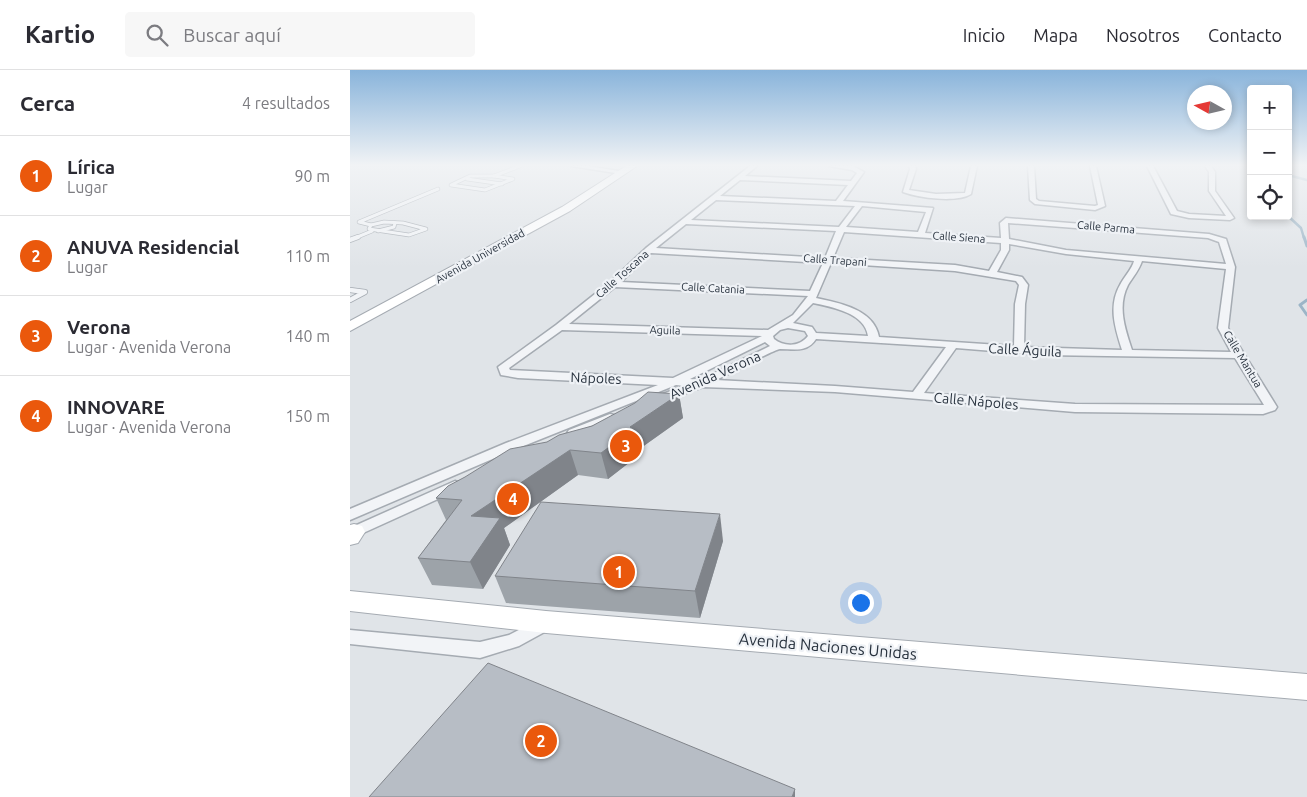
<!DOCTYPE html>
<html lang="es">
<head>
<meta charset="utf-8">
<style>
  body { margin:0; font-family:Ubuntu,sans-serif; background:#f7f7f7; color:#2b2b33 }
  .controls { position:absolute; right:15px; top:15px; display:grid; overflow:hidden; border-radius:5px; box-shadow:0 2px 8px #0003 }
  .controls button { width:45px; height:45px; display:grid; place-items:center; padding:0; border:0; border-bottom:1px solid #e1e1e2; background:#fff; color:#2b2b33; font:25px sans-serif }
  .compass { position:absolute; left:837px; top:15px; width:45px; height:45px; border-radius:50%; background:#fff; box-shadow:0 2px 8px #0003; rotate:278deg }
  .you { position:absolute; left:510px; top:532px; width:18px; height:18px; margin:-12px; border:4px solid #fff; border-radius:50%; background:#1a73e8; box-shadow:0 0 0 8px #1a73e833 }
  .badge { display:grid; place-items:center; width:32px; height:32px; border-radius:50%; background:#ea580c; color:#fff; font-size:16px; font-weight:700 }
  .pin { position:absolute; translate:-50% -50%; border:2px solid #fff; box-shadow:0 1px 5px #0006 }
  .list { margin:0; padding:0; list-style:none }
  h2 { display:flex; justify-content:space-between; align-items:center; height:65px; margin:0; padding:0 20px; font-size:21px }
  h2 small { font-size:16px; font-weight:400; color:#7c7c81 }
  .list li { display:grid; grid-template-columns:32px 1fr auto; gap:15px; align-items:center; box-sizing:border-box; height:80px; padding:0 20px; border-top:1px solid #e1e1e2 }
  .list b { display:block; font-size:19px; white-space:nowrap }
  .list p { margin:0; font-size:16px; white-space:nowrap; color:#7c7c81 }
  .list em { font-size:16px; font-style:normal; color:#7c7c81 }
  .icon { flex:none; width:28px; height:28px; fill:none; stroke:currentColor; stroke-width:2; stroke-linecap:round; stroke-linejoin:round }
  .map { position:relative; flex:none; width:957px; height:727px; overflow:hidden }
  header { display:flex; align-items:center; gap:30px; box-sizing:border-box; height:70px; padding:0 25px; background:#fff; border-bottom:1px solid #e1e1e2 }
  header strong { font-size:24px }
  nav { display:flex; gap:28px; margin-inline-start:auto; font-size:18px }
  .search { width:350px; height:45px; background:#f7f7f7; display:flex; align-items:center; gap:12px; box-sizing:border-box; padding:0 18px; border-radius:5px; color:#7c7c81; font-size:19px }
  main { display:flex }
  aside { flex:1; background:#fff }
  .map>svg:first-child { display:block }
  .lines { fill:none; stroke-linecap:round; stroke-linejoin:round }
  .stream-far1 { stroke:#9cb5c7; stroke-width:2.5 }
  .stream { stroke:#9cb5c7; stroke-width:3 }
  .lane-far1-casing { stroke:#a5abb2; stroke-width:4.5 }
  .lane-casing { stroke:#a5abb2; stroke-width:6 }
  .street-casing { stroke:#a5abb2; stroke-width:3 }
  .secondary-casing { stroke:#a5abb2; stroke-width:2 }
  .lane-far1 { stroke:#f2f4f7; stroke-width:3 }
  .lane { stroke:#f2f4f7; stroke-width:4.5 }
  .street { fill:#f2f4f7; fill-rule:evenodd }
  .secondary { fill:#fff; fill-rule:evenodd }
  .wall { fill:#9da3a9 }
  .shaded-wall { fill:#80848a }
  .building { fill:#b7bdc5; stroke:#80848a }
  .labels { text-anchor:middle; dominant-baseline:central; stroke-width:4.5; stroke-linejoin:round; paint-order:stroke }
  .far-street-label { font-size:11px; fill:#29333f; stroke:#eff2f6 }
  .street-label { font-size:14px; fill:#29333f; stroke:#eff2f6 }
  .near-street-label { font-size:16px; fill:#29333f; stroke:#eff2f6 }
</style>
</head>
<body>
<header>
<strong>Kartio</strong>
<div class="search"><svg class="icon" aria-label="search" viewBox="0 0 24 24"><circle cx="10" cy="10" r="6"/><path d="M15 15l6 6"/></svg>Buscar aquí</div>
<nav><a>Inicio</a><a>Mapa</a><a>Nosotros</a><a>Contacto</a></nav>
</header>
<main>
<aside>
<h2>Cerca<small>4 resultados</small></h2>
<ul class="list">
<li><span class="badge">1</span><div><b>Lírica</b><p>Lugar</p></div><em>90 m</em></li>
<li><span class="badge">2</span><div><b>ANUVA Residencial</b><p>Lugar</p></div><em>110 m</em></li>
<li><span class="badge">3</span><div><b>Verona</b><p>Lugar · Avenida Verona</p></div><em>140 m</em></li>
<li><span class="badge">4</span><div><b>INNOVARE</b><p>Lugar · Avenida Verona</p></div><em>150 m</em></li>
</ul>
</aside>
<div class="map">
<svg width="957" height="727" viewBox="0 0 957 727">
  <rect width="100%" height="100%" fill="#e0e4e8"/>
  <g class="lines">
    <!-- stream-far1 -->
    <g class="stream-far1">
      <path d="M938,105L957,110"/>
      <path d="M938,146L951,158L954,168"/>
    </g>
    <!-- stream -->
    <g class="stream">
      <path d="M954,167L957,176"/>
      <path d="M957,230L950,235L957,245"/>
    </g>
    <!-- lane-far1 casing -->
    <g class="lane-far1-casing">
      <g id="lane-far1">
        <path d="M120,106H144L163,109L135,120L101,115Z"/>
        <path d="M144,106L170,96"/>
        <path d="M117,109L152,114"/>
        <path d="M34,152L53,153L76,159L59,165L19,159L21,155Z"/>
        <path d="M21,155L9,152L88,119"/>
        <path d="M28,161L44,157L45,153"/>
        <path d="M5,168L22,161"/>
      </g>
    </g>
    <!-- lane casing -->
    <g class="lane-casing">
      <g id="lane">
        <path d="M0,170L8,167"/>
        <path d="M0,220L15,222L0,230"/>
      </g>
    </g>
    <!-- street casing -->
    <g class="street-casing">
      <g id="street">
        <path d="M221,96H238L275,102L272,104Z"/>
        <path d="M400,96H407L395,106L501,111L507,103L502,100L479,96H503L514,102L493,131L583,138L575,163L651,168L650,153L656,148L859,164L876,169L885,197L878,258L927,337L925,340L913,344L725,342L485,322L353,317L313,331L309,332L303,329L305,327L334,316L326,315L166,379L0,450V439L156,373L308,315L168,308L151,305L148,297L206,255L260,212L296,178ZM390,110L498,115L486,131L370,126ZM366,130L505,136L489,157L341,150ZM512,136L576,142L568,162L496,157ZM658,153L858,168L869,172L876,194L716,180L659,169ZM336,154L486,161L475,188L306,178ZM494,162L651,173V180L639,201L605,195L483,188ZM659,174L716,184L784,191C782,199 774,207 770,215C758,236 765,258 772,280L674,277L675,234L678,215L672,207L647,202L659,180ZM301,183L473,193L460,221L271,212ZM792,191L876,199L868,258L881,282L782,280C775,259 767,236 778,215C783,207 789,200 792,191ZM481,193L605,201L666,211L669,215L665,234L664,276L529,267C524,239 489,233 466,228ZM265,217L458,226L443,245L418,260L219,254ZM463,233C482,237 515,243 518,266L466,263L462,257L443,253ZM438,258L455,261L458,266C450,277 434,277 424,269L423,266L430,260ZM212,260L412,266L323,308L160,300L159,298ZM466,269L596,277L563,322L485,316L366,310C377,305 423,280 430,279C444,279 457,283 466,269ZM415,272L420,276L350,310L340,309ZM606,278L693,285L885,288L914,335L725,334L574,323Z"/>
        <path d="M559,96H565L566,99L559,120L586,124L615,123L621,96H627L621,124C607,133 569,128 553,122L560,99Z"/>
        <path d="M678,96H684L686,129L689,131L745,136L748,135L740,96H746L755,136L745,140L685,134L680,130Z"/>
        <path d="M797,96H803L827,141L839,144L876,146L859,121V102L855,96H861L865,102V121L884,148L880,150L839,148L821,144Z"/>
        <path d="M260,344L264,345L266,348L264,351L227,366L223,367L217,363L219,360Z"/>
        <path d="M105,411L110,413L112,416L110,419L0,469V458Z"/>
        <path d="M194,547L200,549L203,554L200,559L169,576L130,588L0,574V560L130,572L159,565Z"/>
      </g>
    </g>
    <!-- secondary casing -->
    <g class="secondary-casing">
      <g id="secondary">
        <path d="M276,96H287L220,141L0,261V251L212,137Z"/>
        <path d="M4,454L12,456L15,462L8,473L0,475V455Z"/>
        <path d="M0,521L196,541L957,604V630L196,563L0,541Z"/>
      </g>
    </g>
    <!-- lane-far1 -->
    <use href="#lane-far1" class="lane-far1"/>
    <!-- lane -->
    <use href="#lane" class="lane"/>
    <!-- street -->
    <use href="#street" class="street"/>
    <!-- secondary -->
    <use href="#secondary" class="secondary"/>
  </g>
  <!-- wall -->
  <g class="wall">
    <path d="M329,324L333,348L288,380L289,385L258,409L228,405L154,458L160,475L133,519L82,515L68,488L96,450L86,428L197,372Z"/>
    <path d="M373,471L350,548L156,533L145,506Z"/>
  </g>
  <!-- shaded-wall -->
  <g class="shaded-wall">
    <path d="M329,324L333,348L288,380L289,385L258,409L251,383L280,357Z"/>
    <path d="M220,380L228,405L154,458L160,475L133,519L120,492L121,446Z"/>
    <path d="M370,444L373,471L350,548L345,521Z"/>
    <path d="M445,719V727H442Z"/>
  </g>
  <!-- building -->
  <g class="building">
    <path d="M298,322L329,324L280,357L284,359L251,383L220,380L121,446L150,448L120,492L68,488L112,430L86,428L98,416L115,407L160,379L197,372L209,365L242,356L285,333Z"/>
    <path d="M191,432L370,444L345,521L145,506Z"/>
    <path d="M138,593L445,719L442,727H19Z"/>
  </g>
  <!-- sky -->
  <linearGradient id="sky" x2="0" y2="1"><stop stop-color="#89b4db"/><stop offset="0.48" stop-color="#f1f3f5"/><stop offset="1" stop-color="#f1f3f5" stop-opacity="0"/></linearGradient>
  <rect width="957" height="198" fill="url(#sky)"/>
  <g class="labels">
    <!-- far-street labels -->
    <g class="far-street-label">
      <text transform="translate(756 157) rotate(5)">Calle Parma</text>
      <text transform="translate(609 167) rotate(4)">Calle Siena</text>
      <text transform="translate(130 186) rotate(-29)">Avenida Universidad</text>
      <text transform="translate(485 190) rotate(4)">Calle Trapani</text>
      <text transform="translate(272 204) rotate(-41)">Calle Toscana</text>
      <text transform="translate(363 218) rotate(3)">Calle Catania</text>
      <text transform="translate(315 260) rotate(2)">Aguila</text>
      <text transform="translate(893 289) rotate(59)">Calle Mantua</text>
    </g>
    <!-- street labels -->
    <g class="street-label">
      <text transform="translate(675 280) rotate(3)">Calle Águila</text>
      <text transform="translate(365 305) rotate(-24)">Avenida Verona</text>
      <text transform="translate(246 308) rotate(2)">Nápoles</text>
      <text transform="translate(626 331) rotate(5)">Calle Nápoles</text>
    </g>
    <!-- near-street labels -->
    <g class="near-street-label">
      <text transform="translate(478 576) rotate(5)">Avenida Naciones Unidas</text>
    </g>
  </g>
</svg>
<div class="controls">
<button>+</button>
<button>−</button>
<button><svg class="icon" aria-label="locate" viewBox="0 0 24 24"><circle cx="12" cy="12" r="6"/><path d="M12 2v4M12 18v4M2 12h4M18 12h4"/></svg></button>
</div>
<svg class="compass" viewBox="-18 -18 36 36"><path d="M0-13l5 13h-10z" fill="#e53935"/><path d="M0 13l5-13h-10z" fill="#7c7c81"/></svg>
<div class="you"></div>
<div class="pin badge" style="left:269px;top:502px">1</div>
<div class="pin badge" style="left:191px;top:671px">2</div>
<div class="pin badge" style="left:276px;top:376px">3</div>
<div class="pin badge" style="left:163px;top:429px">4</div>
</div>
</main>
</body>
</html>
